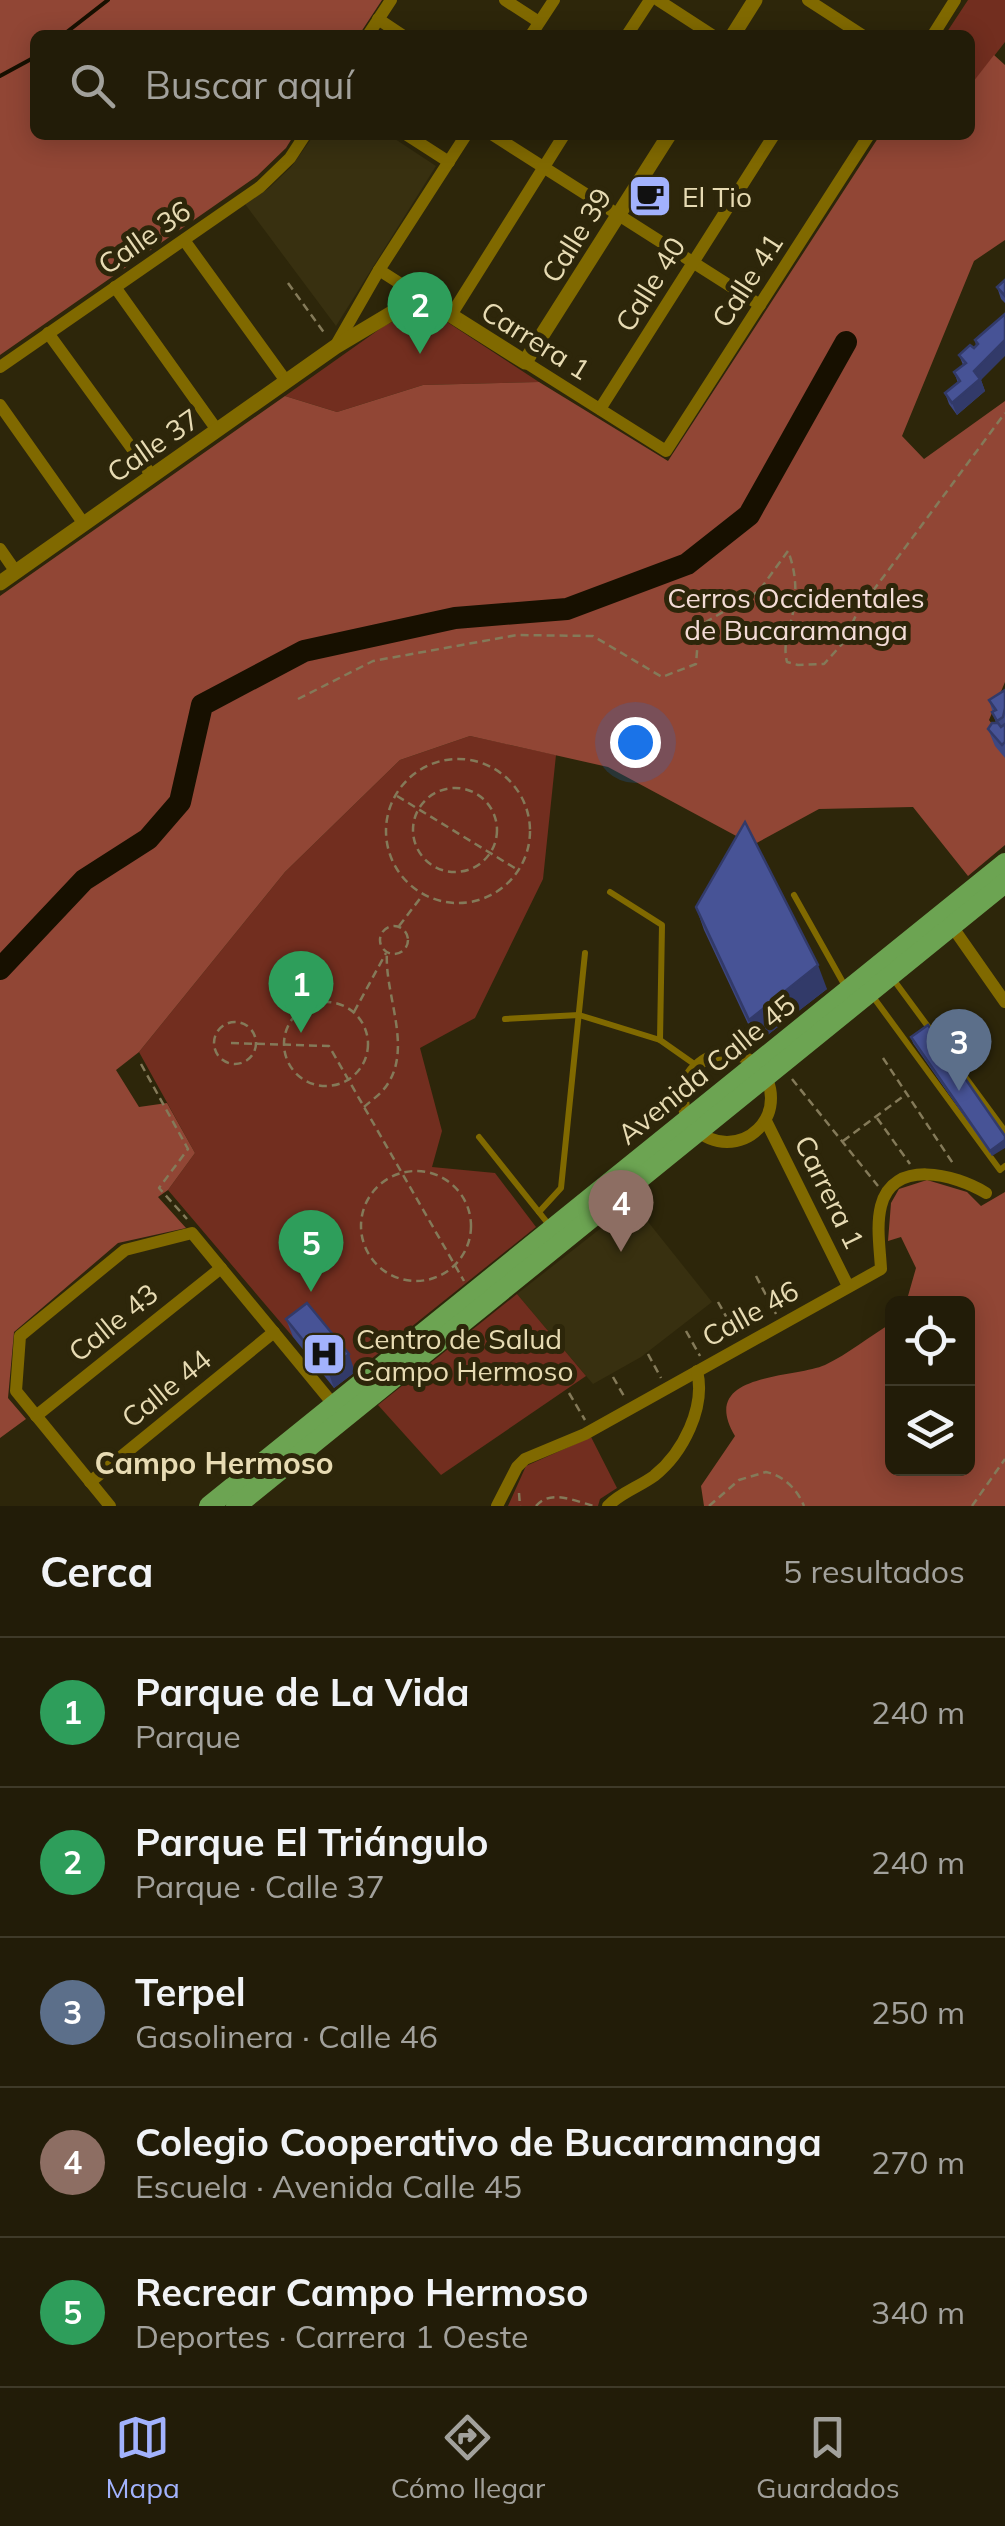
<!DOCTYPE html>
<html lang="es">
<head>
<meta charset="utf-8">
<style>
  body { margin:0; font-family:Mulish,sans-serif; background:#2a2512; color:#f1f3f6 }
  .controls { position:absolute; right:30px; bottom:30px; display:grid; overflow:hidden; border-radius:15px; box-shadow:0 5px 25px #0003 }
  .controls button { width:90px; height:90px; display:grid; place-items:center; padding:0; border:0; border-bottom:2px solid #3f3a29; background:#221c08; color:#f1f3f6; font:50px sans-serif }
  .you { position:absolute; left:635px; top:742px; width:35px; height:35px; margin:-25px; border:8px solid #fff; border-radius:50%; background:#1a73e8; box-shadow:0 0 0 15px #1a73e833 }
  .badge { display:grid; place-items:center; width:65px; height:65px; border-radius:50%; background:#a2b2fd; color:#fff; font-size:32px; font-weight:700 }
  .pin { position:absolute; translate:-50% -82px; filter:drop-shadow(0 2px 5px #0008) }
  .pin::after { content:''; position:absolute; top:52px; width:35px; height:30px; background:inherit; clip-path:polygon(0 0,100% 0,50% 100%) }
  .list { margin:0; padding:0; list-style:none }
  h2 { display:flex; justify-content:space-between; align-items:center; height:130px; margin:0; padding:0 40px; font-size:42px }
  h2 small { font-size:32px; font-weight:400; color:#a2a19c }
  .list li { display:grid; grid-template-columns:65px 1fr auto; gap:30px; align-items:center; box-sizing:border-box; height:150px; padding:0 40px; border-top:2px solid #3f3a29 }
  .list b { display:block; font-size:38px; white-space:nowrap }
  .list p { margin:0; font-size:32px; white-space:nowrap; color:#a2a19c }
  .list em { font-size:32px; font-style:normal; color:#a2a19c }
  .icon { flex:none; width:55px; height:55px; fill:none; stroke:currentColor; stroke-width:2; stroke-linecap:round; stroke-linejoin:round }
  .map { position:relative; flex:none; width:1005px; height:1506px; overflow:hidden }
  .search { position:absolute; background:#221c08; box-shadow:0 5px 25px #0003; left:30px; right:30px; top:30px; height:110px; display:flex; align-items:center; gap:25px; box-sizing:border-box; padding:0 35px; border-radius:15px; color:#a2a19c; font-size:38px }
  .sheet { height:880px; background:#221c08 }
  nav { display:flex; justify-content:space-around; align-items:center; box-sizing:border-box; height:140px; border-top:2px solid #3f3a29; background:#221c08; font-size:28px; color:#a2a19c }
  nav a { display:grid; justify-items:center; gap:5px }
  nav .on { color:#a2b2fd }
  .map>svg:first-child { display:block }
  .built { fill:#383010 }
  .green { fill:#722e1f }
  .forest { fill:#914635 }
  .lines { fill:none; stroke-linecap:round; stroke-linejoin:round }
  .stream { stroke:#171000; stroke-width:4 }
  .river { stroke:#171000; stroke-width:22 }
  .path { stroke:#847a59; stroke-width:2.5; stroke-dasharray:8 5; stroke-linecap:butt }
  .service { stroke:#806900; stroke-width:6 }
  .minor { stroke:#806900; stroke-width:12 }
  .tertiary { stroke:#806900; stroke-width:15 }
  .primary { stroke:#6ca452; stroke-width:20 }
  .wall { fill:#3d4781 }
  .shaded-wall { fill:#323a69 }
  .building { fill:#475396; stroke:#323a69; stroke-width:2.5 }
  .labels { text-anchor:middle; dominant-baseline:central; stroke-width:10; stroke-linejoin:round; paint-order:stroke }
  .poi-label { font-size:28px; fill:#e7dbb3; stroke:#2d260a; text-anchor:start }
  .street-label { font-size:28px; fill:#e7dbb3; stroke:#2d260a }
  .park-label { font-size:28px; fill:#f4dcd7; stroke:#2d260a }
  .neighbourhood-label { font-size:30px; font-weight:bold; fill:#e7dbb3; stroke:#2d260a }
</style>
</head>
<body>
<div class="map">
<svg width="1005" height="1506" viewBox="0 0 1005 1506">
  <rect width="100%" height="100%" fill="#2d260a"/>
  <!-- built -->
  <g class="built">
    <path d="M314,135H389L436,166L336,326L245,204L269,188L291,167Z"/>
    <path d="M633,1203L712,1302L641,1357L593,1384L517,1294Z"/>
  </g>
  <!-- green -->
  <g class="green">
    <path d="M968,0H1005V42L973,83L970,81V35H945Z"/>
    <path d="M423,315L447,322L539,382L423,385L337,412L285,396L384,326L400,318Z"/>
    <path d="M470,736L556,755L543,879L475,1018L420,1048L442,1131L432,1167L495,1173L536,1227L355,1372L314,1321L293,1337L168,1190L195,1153L139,1052L285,872L400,760Z"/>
    <path d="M517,1294L586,1376L441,1475L378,1405Z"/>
    <path d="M591,1437L617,1488L600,1499L598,1506H508L526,1466Z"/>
  </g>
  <!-- forest -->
  <g class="forest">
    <path d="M0,0H382L359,35H35V135H294L286,148L257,176L0,355Z"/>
    <path d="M994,55L1005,65V240L974,261L902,436L924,459L1005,401V682L989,720L1005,741V845L968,876L913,807L819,809L753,845L608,767L470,736L400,760L285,872L139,1052L116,1070L139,1107L167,1103L195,1153L168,1190L158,1197L186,1228L118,1243L14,1332L8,1398L26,1419L0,1438V596L285,396L337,412L423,385L539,382L668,461L880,135H970V81L973,82Z"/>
    <path d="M927,1180L967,1192L981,1206L1005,1192V1506H704L701,1486L735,1436C697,1372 793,1379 825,1365C848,1354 870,1336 892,1323V1468H968V1304L906,1303L916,1268L901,1237L888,1241L891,1203L899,1189Z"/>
  </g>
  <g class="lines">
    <!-- stream -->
    <g class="stream">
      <path d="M63,35L108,0"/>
      <path d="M0,76L35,57"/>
    </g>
    <!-- river -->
    <path class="river" d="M0,969L84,880L148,839L180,802L202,705L304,651L455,618L567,609L687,564L749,515L846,342"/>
    <!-- path -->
    <g class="path">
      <path d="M288,283L325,334"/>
      <path d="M298,699L373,661L517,635L593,636L662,677L696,664L699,626L759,591L788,551C795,569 797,588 794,607C791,627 782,642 787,662L798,665L824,664L843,643L858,611L1005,413"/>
      <circle cx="458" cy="831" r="72"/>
      <circle cx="455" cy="830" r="42"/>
      <path d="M397,796L518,870"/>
      <path d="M399,926L422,896"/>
      <circle cx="394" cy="940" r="14"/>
      <circle cx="326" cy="1044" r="42"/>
      <path d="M354,1012L386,953"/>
      <circle cx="235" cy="1043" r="21"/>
      <path d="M231,1043L329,1046L464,1281"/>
      <path d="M883,1058L954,1165"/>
      <path d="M141,1064L188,1149L159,1188L187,1219"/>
      <path d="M792,1079L878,1186"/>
      <path d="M364,1107C372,1100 382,1093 387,1085C413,1047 384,994 387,952"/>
      <path d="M877,1118L910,1164"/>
      <path d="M843,1141L905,1095"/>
      <circle cx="416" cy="1226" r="55"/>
      <path d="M756,1276L776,1314"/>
      <path d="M718,1302L737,1336"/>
      <path d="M686,1331L700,1356"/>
      <path d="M648,1354L661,1378"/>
      <path d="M613,1377L625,1398"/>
      <path d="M569,1393L585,1420"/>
      <path d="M519,1493L520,1506"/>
      <path d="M536,1506C550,1489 575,1501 594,1506"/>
      <path d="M709,1506L739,1480L766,1472C784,1476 797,1489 804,1506"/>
      <path d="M972,1506L1005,1459"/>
    </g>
    <!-- service -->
    <g class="service">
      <path d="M610,892L662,925L660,1040L697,1066"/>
      <path d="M794,895L845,986"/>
      <path d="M893,979L1005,1131"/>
      <path d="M871,994L1000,1170L1005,1166"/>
      <path d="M505,1019L579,1015L660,1040"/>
      <path d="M479,1137L550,1226"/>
      <path d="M539,1212L561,1188L585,953"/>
    </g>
    <!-- minor -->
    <g class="minor">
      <path d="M505,0L539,22"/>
      <path d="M658,0L712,35"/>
      <path d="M808,0L862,35"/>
      <path d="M378,19L402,35"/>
      <path d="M368,35L391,0"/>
      <path d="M531,35L554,0"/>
      <path d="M627,35L650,0"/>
      <path d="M933,35L955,0"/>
      <path d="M407,135L449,162"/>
      <path d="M493,135L760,305"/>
      <path d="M184,240L286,381"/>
      <path d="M379,270L440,309"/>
      <path d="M115,287L217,430"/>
      <path d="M451,315L564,135"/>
      <path d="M48,333L152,476"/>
      <path d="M336,345L379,270L466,135"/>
      <path d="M525,362L666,451L869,135"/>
      <path d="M0,367L260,187L290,158L305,135"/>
      <path d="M0,405L84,524"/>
      <path d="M600,409L774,135"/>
      <path d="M0,549L16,572"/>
      <path d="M949,922L1005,1002"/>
      <circle cx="727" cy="1098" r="44"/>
      <path d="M766,1121L848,1286"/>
      <path d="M36,1416L221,1268"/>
      <path d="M90,1482L274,1332"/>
      <path d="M110,1506L16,1391L20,1336L125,1250L192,1233L338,1410"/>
      <path d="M497,1506L517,1467L525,1459L585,1434L881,1269C880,1249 876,1226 881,1206C893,1158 955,1174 986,1193"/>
      <path d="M608,1506C620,1493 639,1487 654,1476C683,1453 706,1407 697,1371"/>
    </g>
    <!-- tertiary -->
    <g class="tertiary">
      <path d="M733,35L755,0"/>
      <path d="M0,583L335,347L397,310L441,309L525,362L669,135"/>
    </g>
    <!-- primary -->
    <g class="primary">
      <path d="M209,1506L1005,863"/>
      <path d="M236,1506L1005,883"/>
    </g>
  </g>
  <!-- wall -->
  <g class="wall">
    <path d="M1005,280V303L1001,299L997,287Z"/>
    <path d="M1005,314L981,380L985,391L957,415L949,404L945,393L958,383L954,372L963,365L959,355L974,348L976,346L975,340Z"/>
    <path d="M1005,690V758L995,746L988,729L996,723L989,700Z"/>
    <path d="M696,907L827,989L757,1043L704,930Z"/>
    <path d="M911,1037L1005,1136L992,1156L913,1043Z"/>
    <path d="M286,1319L355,1372L334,1388L293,1337Z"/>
  </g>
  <!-- shaded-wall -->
  <g class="shaded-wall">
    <path d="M1005,340V356L981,380L985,391L957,415L952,403L974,371Z"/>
    <path d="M818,965L827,989L757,1043L749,1020Z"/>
    <path d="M1005,1140V1148L992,1156L990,1151Z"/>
    <path d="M349,1354L355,1372L334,1388L328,1371Z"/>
  </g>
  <!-- building -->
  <g class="building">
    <path d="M1005,280V296L997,287Z"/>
    <path d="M1005,314V340L974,371L980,379L952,403L945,393L960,381L954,372L966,363L959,355L970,345L974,348L978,344L975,340Z"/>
    <path d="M1005,690V708L1003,717L997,721L992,712L996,710L989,700Z"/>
    <path d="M992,723H998L1001,727L1005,724V742L1002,745L988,729Z"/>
    <path d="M745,822L818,965L749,1020L696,907Z"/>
    <path d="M928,1025L1005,1136V1140L990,1151L911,1037Z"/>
    <path d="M307,1303L349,1354L328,1371L286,1319Z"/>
  </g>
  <!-- icons -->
  <defs>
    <g id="cafe-square" transform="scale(2.25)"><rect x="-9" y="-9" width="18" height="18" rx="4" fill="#a2b2fd" stroke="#2d260a"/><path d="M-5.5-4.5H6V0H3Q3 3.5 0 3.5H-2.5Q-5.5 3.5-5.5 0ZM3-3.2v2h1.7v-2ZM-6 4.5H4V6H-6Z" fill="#111"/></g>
    <g id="hospital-square" transform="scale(2.25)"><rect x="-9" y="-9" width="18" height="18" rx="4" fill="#a2b2fd" stroke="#2d260a"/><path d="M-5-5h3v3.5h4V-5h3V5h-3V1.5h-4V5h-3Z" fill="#111"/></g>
  </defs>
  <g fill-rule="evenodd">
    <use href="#cafe-square" x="650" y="196"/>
    <use href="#hospital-square" x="324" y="1354"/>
  </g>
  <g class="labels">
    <!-- poi labels -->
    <g class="poi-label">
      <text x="682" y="196">El Tio</text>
      <text x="356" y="1338">Centro de Salud<tspan x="356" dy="32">Campo Hermoso</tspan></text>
    </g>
    <!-- street labels -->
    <g class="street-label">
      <text transform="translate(576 235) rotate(-58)">Calle 39</text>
      <text transform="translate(144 237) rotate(-35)">Calle 36</text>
      <text transform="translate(747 280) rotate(-57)">Calle 41</text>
      <text transform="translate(650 284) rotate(-58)">Calle 40</text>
      <text transform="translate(536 340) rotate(32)">Carrera 1</text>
      <text transform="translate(153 445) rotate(-35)">Calle 37</text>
      <text transform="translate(706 1069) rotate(-39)">Avenida Calle 45</text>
      <text transform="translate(830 1192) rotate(64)">Carrera 1</text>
      <text transform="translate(750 1313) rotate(-29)">Calle 46</text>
      <text transform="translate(113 1322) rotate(-39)">Calle 43</text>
      <text transform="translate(166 1388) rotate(-39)">Calle 44</text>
    </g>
    <!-- park labels -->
    <g class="park-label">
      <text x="796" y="597">Cerros Occidentales<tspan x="796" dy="32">de Bucaramanga</tspan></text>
    </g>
    <!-- neighbourhood labels -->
    <g class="neighbourhood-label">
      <text x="214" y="1463">Campo Hermoso</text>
    </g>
  </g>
</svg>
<div class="controls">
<button><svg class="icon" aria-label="locate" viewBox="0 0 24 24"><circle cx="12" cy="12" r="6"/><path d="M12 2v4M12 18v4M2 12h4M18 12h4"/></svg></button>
<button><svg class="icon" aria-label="layers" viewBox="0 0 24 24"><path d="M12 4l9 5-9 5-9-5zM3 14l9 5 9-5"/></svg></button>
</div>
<div class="you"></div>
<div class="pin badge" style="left:301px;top:1033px;background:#2e9e5b">1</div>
<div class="pin badge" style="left:420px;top:354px;background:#2e9e5b">2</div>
<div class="pin badge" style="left:959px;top:1091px;background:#5c6f8a">3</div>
<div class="pin badge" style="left:621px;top:1252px;background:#8d6e63">4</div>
<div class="pin badge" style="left:311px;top:1292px;background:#2e9e5b">5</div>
<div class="search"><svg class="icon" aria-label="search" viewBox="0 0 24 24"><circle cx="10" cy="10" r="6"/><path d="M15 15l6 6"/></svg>Buscar aquí</div>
</div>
<section class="sheet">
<h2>Cerca<small>5 resultados</small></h2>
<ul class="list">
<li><span class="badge" style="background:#2e9e5b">1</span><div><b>Parque de La Vida</b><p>Parque</p></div><em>240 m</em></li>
<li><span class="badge" style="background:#2e9e5b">2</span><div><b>Parque El Triángulo</b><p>Parque · Calle 37</p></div><em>240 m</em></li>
<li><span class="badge" style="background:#5c6f8a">3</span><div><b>Terpel</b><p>Gasolinera · Calle 46</p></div><em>250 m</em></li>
<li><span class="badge" style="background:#8d6e63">4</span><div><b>Colegio Cooperativo de Bucaramanga</b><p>Escuela · Avenida Calle 45</p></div><em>270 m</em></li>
<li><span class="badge" style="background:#2e9e5b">5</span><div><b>Recrear Campo Hermoso</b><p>Deportes · Carrera 1 Oeste</p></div><em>340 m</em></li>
</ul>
</section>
<nav>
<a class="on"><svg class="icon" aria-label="map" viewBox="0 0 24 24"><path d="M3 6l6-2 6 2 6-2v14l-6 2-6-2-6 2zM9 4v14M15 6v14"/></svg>Mapa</a>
<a><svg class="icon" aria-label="directions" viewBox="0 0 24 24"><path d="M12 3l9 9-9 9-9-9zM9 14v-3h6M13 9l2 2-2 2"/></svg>Cómo llegar</a>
<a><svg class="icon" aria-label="saved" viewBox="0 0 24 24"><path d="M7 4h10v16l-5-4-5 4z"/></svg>Guardados</a>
</nav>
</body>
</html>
